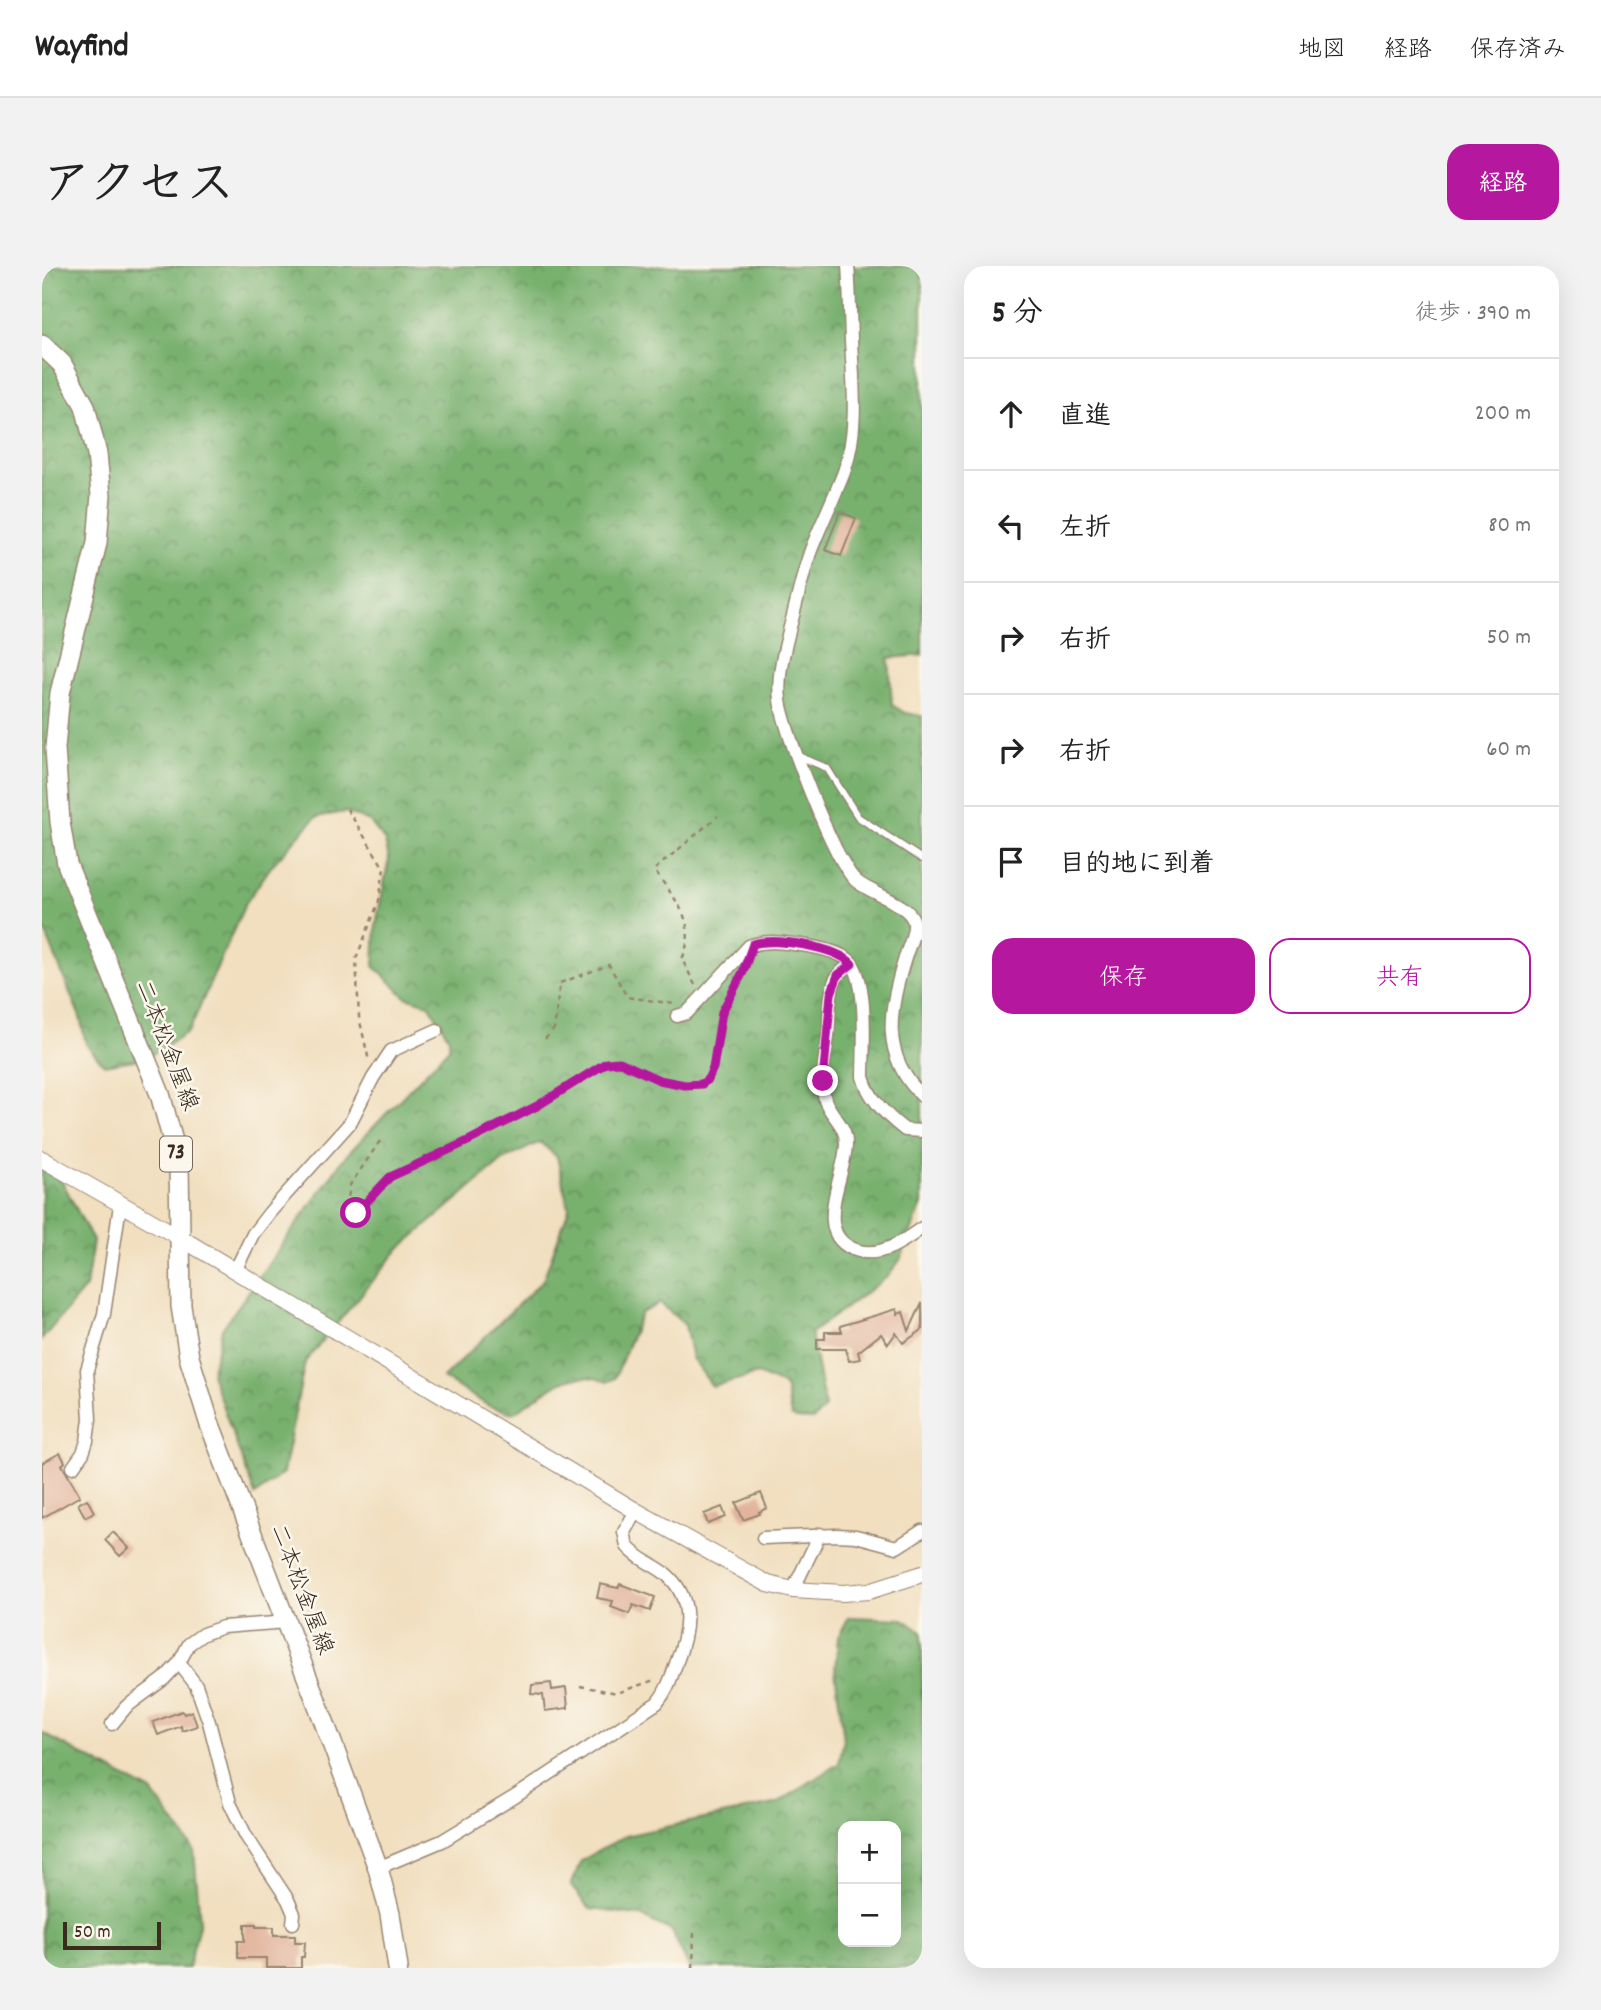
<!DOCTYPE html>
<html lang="ja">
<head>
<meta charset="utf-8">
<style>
  body { margin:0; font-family:Dekko,"Klee One",sans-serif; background:#f2f2f2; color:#222 }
  .controls { position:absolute; right:21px; bottom:21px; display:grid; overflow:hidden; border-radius:14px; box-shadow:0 7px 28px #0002 }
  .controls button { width:63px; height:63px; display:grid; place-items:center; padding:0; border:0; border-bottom:2px solid #e0e0e0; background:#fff; color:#222; font:35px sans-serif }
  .scale { position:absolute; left:21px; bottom:18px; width:98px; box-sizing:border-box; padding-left:7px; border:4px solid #3b2a1e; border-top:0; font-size:19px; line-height:24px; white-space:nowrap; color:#3b2a1e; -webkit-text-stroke:5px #fbf7ec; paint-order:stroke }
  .stop { position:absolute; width:21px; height:21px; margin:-16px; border:5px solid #b5179e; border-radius:50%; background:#fff }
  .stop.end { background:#b5179e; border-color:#fff; box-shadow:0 2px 7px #0008 }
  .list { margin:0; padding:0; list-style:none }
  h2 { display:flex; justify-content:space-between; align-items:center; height:91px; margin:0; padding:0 28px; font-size:30px }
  h2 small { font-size:23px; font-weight:400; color:#767676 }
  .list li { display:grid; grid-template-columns:46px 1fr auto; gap:21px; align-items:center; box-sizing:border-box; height:112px; padding:0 28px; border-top:2px solid #e0e0e0 }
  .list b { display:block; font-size:26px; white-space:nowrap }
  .list em { font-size:23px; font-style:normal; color:#767676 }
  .actions { display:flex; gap:14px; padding:21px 28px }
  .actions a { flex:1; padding:16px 0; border:2px solid #b5179e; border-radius:21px; text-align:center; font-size:24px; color:#b5179e }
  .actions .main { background:#b5179e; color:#fff }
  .icon { flex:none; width:38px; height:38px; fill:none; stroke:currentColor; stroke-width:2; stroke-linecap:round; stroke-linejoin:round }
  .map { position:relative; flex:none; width:880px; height:1702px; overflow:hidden; border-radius:21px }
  header { display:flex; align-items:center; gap:42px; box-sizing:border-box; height:98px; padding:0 35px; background:#fff; border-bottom:2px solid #e0e0e0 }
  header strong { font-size:33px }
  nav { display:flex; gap:38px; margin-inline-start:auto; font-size:24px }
  .intro { display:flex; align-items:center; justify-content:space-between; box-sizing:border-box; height:168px; padding:0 42px }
  h1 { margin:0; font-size:49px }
  .button { padding:18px 32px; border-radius:21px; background:#b5179e; color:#fff; font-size:24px; font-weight:700 }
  main { display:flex; gap:42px; padding:0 42px }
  aside { flex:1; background:#fff; border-radius:21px; box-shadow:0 7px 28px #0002 }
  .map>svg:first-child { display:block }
  .forest { fill:url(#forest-crowns); stroke:#5a6d46; stroke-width:2; fill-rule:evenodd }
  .building { fill:#e2b49c }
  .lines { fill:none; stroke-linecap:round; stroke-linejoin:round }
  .lane-casing { stroke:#96846f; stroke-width:9 }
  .street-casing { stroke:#96846f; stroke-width:15 }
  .secondary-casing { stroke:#96846f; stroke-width:18 }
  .primary-casing { stroke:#96846f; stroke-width:22 }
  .path { stroke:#96846f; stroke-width:2.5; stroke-dasharray:5 5; stroke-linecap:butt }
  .lane { stroke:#fff; stroke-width:6 }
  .street { stroke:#fff; stroke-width:12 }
  .secondary { stroke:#fff; stroke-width:16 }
  .primary { stroke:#fff; stroke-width:19 }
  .route { stroke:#b5179e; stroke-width:9 }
  .labels { text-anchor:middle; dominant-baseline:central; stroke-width:5; stroke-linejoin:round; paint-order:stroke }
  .shield { fill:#fbf7ec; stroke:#75685c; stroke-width:2 }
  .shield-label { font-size:21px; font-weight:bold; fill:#3b2a1e }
  .street-label { font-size:23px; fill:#3b2a1e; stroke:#fbf7ec }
</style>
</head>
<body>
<header>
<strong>Wayfind</strong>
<nav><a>地図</a><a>経路</a><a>保存済み</a></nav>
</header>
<div class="intro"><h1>アクセス</h1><a class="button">経路</a></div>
<main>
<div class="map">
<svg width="880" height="1702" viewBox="0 0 880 1702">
  <defs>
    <pattern id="forest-crowns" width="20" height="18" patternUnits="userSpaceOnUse" patternTransform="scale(1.75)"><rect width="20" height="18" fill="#78b06e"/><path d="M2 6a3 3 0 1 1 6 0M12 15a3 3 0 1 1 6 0" fill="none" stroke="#648f5a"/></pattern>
  </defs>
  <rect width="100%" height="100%" fill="#fbf7ec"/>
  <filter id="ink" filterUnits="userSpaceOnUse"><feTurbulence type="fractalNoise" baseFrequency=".0143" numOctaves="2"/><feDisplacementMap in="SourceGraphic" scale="14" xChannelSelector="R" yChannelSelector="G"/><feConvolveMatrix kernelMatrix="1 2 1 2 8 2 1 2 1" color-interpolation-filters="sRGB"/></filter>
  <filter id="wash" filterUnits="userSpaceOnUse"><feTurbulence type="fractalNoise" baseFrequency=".00686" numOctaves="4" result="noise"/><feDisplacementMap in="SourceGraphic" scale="28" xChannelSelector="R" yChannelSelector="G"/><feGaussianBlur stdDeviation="1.57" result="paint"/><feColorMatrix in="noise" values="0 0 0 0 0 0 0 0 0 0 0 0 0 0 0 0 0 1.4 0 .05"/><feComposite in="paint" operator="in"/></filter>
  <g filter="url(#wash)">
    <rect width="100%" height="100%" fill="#f1dfc0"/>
    <!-- forest -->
    <g class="forest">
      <path d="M0,0H880V389L847,392L850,439L863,447L880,450V938L858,994L845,1011L769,1067L783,1142L771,1154L754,1153L749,1150L743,1120L716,1108L670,1120L650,1092L643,1059L618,1037L599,1047L573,1112L565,1116C526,1099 503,1128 471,1147L447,1140L401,1112L501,1014L527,943L515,891L498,876L461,894L357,983L263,1096L241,1207L213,1229L169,1108L180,1063L302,892L407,782V772L387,738L364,731L332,700L334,658L347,593L343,575L328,556L304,546L274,551L231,598L203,638L147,765L104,792L62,799L44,778L38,751L0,658Z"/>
      <path d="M0,892L21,917L51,975L44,1021L0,1073Z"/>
      <path d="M807,1351L861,1353L880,1366V1702H647L630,1665L597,1649L548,1643L529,1620L539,1595L583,1570L736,1537L797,1497L802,1473L793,1405L796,1371ZM801,1560H854V1676H801Z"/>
      <path d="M0,1467L110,1526L152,1584L158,1655L146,1702H0Z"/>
    </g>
    <g id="blocks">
      <!-- building -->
      <g class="building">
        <path d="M798,246L814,252L799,290L783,284Z"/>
        <path d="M880,1037V1064L861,1077L854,1067L846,1078L839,1068L816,1086L818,1093L807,1095L804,1083H775V1073H783V1066H800L798,1060L855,1043L856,1048L861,1046L867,1065Z"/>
        <path d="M18,1187L23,1196L20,1199L38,1230L0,1252V1197Z"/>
        <path d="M719,1227L725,1242L717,1246L718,1248L701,1254L694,1237Z"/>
        <path d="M45,1233L52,1246L43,1251L36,1238Z"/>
        <path d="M680,1241L684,1251L666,1258L662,1248Z"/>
        <path d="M71,1266L87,1282L78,1290L63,1274Z"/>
        <path d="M558,1318L576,1322L578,1318L613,1331L608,1345L591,1339L587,1348L569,1341L571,1335L555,1332Z"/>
        <path d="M509,1417L510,1424L524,1422L526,1442L503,1445L501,1429L489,1428L490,1419Z"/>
        <path d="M140,1445L142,1448L150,1445L155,1460L140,1465L139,1460L116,1469L111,1456Z"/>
        <path d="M203,1658H214V1661H232V1669H253V1676H263L262,1691H259V1702H224V1692H196V1675H203Z"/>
      </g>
    </g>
  </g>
  <g filter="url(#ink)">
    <use href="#blocks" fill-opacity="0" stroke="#96846f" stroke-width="2"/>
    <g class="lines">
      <!-- lane casing -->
      <g class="lane-casing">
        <path id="lane" d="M756,490L785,502L816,551L880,593"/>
      </g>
      <!-- street casing -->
      <g class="street-casing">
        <g id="street">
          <path d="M806,0C808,25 808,50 809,74C811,118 817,163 802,206C792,232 779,258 769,284C760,309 755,336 748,361C742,386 735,408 738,434C742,465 792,593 813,614C826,627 869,637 872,657C873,669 866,681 863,692C847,743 838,789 880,830"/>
          <path d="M810,698C802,703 795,708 792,717C786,734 788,752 786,770C784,791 777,813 783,834C788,849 804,859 804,876C805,909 766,971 817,985C840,991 862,975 880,962"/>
          <path d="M635,750L645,747L707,680C726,673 746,677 766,680C778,682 796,686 807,694C827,712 821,785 821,811C827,833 846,851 863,864L880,865"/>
          <path d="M193,1005L211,968L228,946L308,857L331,812L349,785L395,764"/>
          <path d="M31,1201L41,1187L45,1175L48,1153L45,1104L62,1048L78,939"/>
          <path d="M721,1272L795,1269L814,1270L855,1281L880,1265"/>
          <path d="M751,1324L778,1268"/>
          <path d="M137,1397L154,1419L167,1456L188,1537L204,1570L246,1634L252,1648L251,1657"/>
          <path d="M70,1458L84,1441L122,1413L137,1397L147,1378L161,1368L181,1361L245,1356"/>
          <path d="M336,1602L400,1575L474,1530L615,1437C625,1425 629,1412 634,1398C646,1367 653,1333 624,1308C612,1298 595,1293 585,1280L582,1266L594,1245"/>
        </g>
      </g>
      <!-- secondary casing -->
      <g class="secondary-casing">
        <path id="secondary" d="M0,893L137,971L594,1245L726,1318L751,1324L801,1327L827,1325L880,1308"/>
      </g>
      <!-- primary casing -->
      <g class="primary-casing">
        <path id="primary" d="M0,79L20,98L43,140L55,188L59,229L55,277L18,427L13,482L18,556L25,598L118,828L137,897L139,1040L147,1091L167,1156L277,1442L336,1602L348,1648L356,1702"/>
      </g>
      <!-- path -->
      <g class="path">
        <path d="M305,543L342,602L337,635L314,693L317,751L327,795"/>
        <path d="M653,719L640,693C657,656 633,634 612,604L676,550"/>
        <path d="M503,773L512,763L518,717L567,699L585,731L633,738"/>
        <path d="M338,875L308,919L305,939L314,947L348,910L426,875L495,840L563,797L578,796L617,814L643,819L660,818L666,813L671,802L680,746L700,707"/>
        <path d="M538,1420L575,1427L615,1413"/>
        <path d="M651,1702L652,1666"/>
      </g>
      <!-- lane -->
      <use href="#lane" class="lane"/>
      <!-- street -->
      <use href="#street" class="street"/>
      <!-- secondary -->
      <use href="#secondary" class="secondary"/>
      <!-- primary -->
      <use href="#primary" class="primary"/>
    </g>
  </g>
  <g class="lines" filter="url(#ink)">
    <!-- route -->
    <path class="route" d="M314,947L348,911L426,875L495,840L564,797L578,796L617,814L643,819L660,818L666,813L671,802L680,746L701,706L711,678C734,671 794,681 810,698L796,709L789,728L781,815"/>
  </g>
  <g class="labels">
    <!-- shield labels -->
    <rect class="shield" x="118" y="870.5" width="32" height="35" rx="5"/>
    <g class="shield-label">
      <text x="134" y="888">73</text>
    </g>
    <!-- street labels -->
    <g class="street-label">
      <text transform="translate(123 780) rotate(69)">二本松金屋線</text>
      <text transform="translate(258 1324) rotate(69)">二本松金屋線</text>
    </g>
  </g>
</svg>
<div class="controls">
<button>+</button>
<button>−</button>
</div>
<div class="scale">50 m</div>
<div class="stop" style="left:314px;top:947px"></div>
<div class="stop end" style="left:781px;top:815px"></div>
</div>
<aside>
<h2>5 分<small>徒歩 · 390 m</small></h2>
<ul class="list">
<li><svg class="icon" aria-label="ahead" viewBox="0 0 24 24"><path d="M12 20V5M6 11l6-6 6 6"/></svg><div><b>直進</b></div><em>200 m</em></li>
<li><svg class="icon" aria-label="left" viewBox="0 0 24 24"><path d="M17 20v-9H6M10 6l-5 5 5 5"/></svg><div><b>左折</b></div><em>80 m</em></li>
<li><svg class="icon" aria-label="right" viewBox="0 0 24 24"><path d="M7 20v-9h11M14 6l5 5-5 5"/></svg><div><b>右折</b></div><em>50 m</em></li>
<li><svg class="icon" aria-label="right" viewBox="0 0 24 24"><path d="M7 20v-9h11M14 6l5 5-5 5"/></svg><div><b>右折</b></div><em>60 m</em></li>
<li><svg class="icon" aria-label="arrive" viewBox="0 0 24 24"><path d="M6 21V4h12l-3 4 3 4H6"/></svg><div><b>目的地に到着</b></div></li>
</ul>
<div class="actions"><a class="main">保存</a><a>共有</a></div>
</aside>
</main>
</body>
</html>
